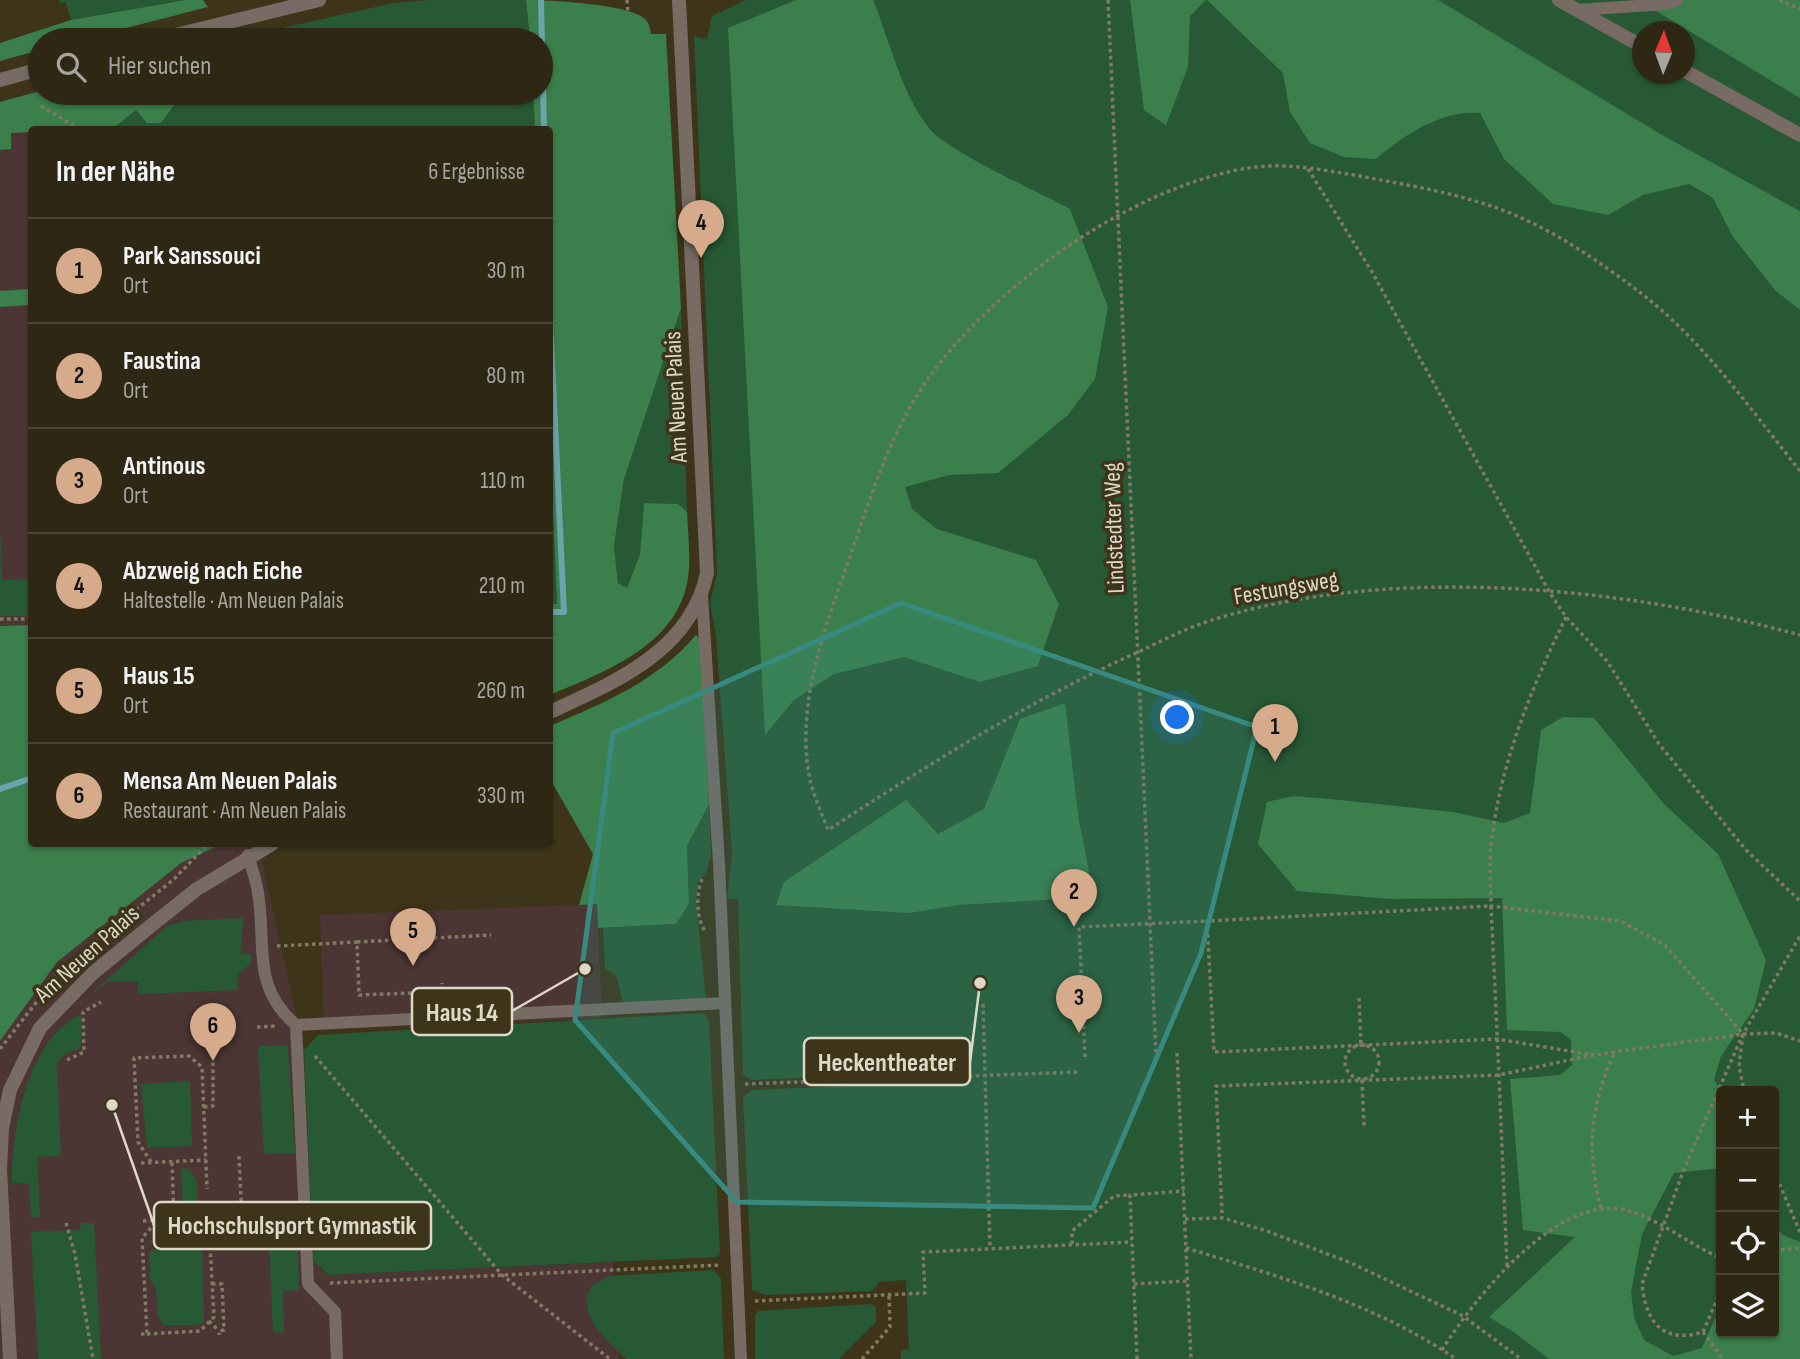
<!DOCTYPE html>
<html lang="de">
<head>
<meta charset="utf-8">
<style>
  body { margin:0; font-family:"Sofia Sans Condensed",sans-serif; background:#362f1c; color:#f1f3f6 }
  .controls { position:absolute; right:21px; bottom:21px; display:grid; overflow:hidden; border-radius:7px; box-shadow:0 2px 5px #0004 }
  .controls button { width:63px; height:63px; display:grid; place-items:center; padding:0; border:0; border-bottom:2px solid #494433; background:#2e2713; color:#f1f3f6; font:35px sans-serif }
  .compass { position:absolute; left:1632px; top:21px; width:63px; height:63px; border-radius:50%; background:#2e2713; box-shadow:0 2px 5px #0004; rotate:1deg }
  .you { position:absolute; left:1178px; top:718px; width:24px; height:24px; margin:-18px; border:5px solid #fff; border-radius:50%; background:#1a73e8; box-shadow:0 0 0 10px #1a73e833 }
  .badge { display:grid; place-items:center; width:46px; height:46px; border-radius:50%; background:#d6ab8b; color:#111; font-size:23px; font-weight:700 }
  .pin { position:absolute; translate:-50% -58px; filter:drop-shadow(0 2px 4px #0008) }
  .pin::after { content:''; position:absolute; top:37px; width:24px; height:21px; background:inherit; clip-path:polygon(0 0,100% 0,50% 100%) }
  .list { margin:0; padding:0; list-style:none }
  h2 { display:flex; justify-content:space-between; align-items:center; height:91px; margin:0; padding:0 28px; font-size:30px }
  h2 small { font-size:23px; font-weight:400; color:#a7a5a0 }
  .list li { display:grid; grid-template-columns:46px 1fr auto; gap:21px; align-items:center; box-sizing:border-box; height:105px; padding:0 28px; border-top:2px solid #494433 }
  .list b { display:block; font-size:26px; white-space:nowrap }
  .list p { margin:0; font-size:23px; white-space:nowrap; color:#a7a5a0 }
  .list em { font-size:23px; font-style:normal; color:#a7a5a0 }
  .icon { flex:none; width:38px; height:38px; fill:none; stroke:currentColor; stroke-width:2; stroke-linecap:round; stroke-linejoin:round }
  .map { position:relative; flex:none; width:1800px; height:1359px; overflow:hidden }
  .search { position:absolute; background:#2e2713; box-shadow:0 2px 5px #0004; left:28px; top:28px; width:525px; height:77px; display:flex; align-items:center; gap:18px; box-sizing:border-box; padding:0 24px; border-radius:38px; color:#a7a5a0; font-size:26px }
  .panel { position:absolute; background:#2e2713; box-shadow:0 2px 5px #0004; left:28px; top:126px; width:525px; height:721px; border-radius:7px }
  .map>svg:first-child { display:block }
  .education { fill:#4b3634 }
  .green { fill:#285935; fill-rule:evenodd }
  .forest { fill:#3a7f4c }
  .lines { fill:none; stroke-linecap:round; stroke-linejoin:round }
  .stream { stroke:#6aa5ab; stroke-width:6 }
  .path { stroke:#817a63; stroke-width:3.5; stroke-dasharray:3.5 3.5; stroke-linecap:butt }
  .service { stroke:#776b64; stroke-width:12 }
  .tertiary { stroke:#776b64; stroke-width:14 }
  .marked { fill:#388a80; fill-opacity:0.2; stroke:#388a80; stroke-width:5; stroke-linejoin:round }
  .labels { text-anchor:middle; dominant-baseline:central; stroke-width:7; stroke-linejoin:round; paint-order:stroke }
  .street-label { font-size:24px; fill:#ddd8c8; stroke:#3d3419 }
  .leader { fill:none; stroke:#ddd8c8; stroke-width:2.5 }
  .callout-dot { fill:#ddd8c8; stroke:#3d3419; stroke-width:2.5 }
  .callout { fill:#3d3419; stroke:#ddd8c8; stroke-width:2.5 }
  .callout-label { font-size:26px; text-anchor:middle; font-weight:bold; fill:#ddd8c8 }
</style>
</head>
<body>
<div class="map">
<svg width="1800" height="1359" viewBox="0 0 1800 1359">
  <rect width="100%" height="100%" fill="#3d3419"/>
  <!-- education -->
  <g class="education">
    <path d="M40,91L32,130V844H258L304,1050L313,1262L329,1275L613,1262L619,1359H0V102Z"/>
    <path d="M597,904L602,1018L324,1029L320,915Z"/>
  </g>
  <!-- green -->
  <g class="green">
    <path d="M59,0H185L71,20L66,2L60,3Z"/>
    <path d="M430,0H526L530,40H230L393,3Z"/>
    <path d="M746,0H1800V1359H901V1350L909,1349L906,1280L879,1282L872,1291L765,1295L752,1290L743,1096L753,1090L896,1084V1073L752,1080L743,1075L738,899H727L732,852L716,637L710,603L717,573L694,36L707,39L712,16ZM1643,32H1685V74H1643ZM1721,1091H1774V1333H1721Z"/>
    <path d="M183,93H533L535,129L113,130L136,110L161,123Z"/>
    <path d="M681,308L687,512L678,504L644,503L640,554L627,588L618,583L614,546L624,479Z"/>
    <path d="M550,451L557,604H550Z"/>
    <path d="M0,528L2,580L31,579V616H0Z"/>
    <path d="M709,804L711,855L706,873L698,881L696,900L706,1000L623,1004L616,975L605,969L603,928L676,924L689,904L687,846Z"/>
    <path d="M243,918L241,954H251V963L237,976L238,990L138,994V982H107L91,994L167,926L183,921Z"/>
    <path d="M704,1013L709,1022L720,1254L716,1257L329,1275L313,1261L304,1050L318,1035Z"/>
    <path d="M81,1015V1048L65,1054L57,1063L61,1156L37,1157L40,1217L31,1218L29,1183H12C11,1132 28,1036 81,1015Z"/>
    <path d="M288,1045L295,1153L264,1154L258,1049L260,1046Z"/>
    <path d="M190,1081L192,1146L147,1148L141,1084Z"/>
    <path d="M181,1168L189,1169C200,1181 200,1199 191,1212H183Z"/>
    <path d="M297,1216L299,1290L283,1291L284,1333L273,1332L268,1218Z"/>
    <path d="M81,1223H94L101,1359H38L31,1232L80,1230Z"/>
    <path d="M202,1246L204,1322L197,1325H164L158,1317L156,1288L150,1279L149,1253L153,1249Z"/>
    <path d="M714,1270L721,1279L724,1359H626C609,1342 583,1322 587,1295L592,1285L610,1276Z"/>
    <path d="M871,1304L876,1307V1322L839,1359H755V1315L758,1311Z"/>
  </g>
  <!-- forest -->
  <g class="forest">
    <path d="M185,0H203L208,7L79,40H40V50L0,61V43L71,20Z"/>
    <path d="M526,0C549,0 630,4 645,19C649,23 650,28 651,34H666L681,308L624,479L614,546L618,583L627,588L640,554L644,503L678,504L687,512C688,537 692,564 686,588C670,649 601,673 550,695V604H557L550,451V130L535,129L533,93H541V40H530Z"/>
    <path d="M796,0H873C890,41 901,93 929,128C948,152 1039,192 1070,209L1108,307L1095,379L1068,415L998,473L949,475L905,487L912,509L937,529L1036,560L1059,604L1038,666L980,682L904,657L834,674L794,700L765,735L728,28Z"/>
    <path d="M1130,0H1206L1190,16L1188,67L1166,125L1144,110Z"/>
    <path d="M1207,0H1438L1662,135L1800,211V310L1775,290L1733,237L1713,198L1689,184L1643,195L1608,215L1553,204L1504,159L1480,113C1441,110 1406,134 1376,159L1344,157L1310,143L1290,112L1283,73Z"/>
    <path d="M1638,0H1800V98Z"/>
    <path d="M40,91V93H183L161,123H147L136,110L113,129L32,130L31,132L11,133V149L0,150V102Z"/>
    <path d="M31,289V305L0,307V291Z"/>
    <path d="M31,625L32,844H222L181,863L57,962L0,1041V626Z"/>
    <path d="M696,635L700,639L709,804L687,846L689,904L676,924L598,928L597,904L579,905L593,854L550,779V726C604,703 657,681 696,635Z"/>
    <path d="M1065,703L1078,815L1094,897L958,905L909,913L776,905L784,882L906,800L938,834L984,809L1020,719Z"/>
    <path d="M1563,717L1594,718L1664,804L1718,854L1766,960L1754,1009L1721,1056L1714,1080L1721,1091V1168L1674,1173L1642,1234L1631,1292L1634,1318L1644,1340L1673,1356L1702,1348L1721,1305V1333H1774V1227L1783,1235L1800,1242V1359H1549L1515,1333L1489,1317L1575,1237L1523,1230L1510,1079L1560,1075L1572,1065L1571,1040L1561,1032L1507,1030L1502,898L1390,899L1297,891L1258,844L1267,802L1294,796L1340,800L1453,812L1504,823L1530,813L1541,730Z"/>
  </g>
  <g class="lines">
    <!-- stream -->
    <g class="stream">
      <path d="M541,1L544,130"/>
      <path d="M550,319L564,612H550"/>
      <path d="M0,789L32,778"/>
    </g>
    <!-- path -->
    <g class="path">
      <path d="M627,0L628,12"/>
      <path d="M1108,0L1156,1054"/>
      <path d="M1779,0L1800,9"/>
      <path d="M41,106L81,130"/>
      <path d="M1308,169L1372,272L1550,593L1566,617L1607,661L1659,744L1746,850L1800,901"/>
      <path d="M1800,471C1751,410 1704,342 1642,294C1599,261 1548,226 1497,208C1451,192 1402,184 1354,175C1322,170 1289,163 1255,167C1137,183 996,283 927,380C892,430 873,490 853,548C828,620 794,702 810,780C814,797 822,814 828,830C928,765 1027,702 1136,653C1158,643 1180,631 1203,623C1383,563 1620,586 1800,635"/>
      <path d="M1566,617C1531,689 1499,766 1491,847C1489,866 1491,887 1491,906L1620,921L1665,945L1743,1034L1739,1066L1744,1091"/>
      <path d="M0,619H32"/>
      <path d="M702,879C696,894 696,917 705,931"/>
      <path d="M357,942L491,935"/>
      <path d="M277,946L357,942L359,995L442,992V983"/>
      <path d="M1359,998L1361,1044"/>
      <path d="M983,1004L990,1248"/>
      <path d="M257,1027L276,1026"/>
      <circle cx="1362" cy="1062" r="17"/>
      <path d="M0,1049L63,968L173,880L208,844"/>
      <path d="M1177,1053L1191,1359"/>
      <path d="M315,1056L502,1275L610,1359"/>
      <path d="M1085,1057L1079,927L1207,921"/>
      <path d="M67,1060L84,1052L83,1012L101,1002"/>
      <path d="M1362,1080L1364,1126"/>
      <path d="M745,1084L1080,1072"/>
      <path d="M204,1107L213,1106V1061"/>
      <path d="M239,1156L242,1219"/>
      <path d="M151,1162L138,1142L134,1058L189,1056L202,1067L207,1189"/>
      <path d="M141,1163L206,1160"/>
      <path d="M1774,1171L1800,1232"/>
      <path d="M1601,1208C1586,1152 1590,1104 1615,1052"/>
      <path d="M1222,1213L1216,1086L1499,1075L1593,1055L1743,1034L1776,1033L1800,1041"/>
      <path d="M1185,1219L1223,1218L1267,1231L1351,1263L1463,1316L1521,1359"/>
      <path d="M143,1221L174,1219L172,1161"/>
      <path d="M66,1223L75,1254L93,1359"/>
      <path d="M1072,1244V1231L1114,1196L1130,1195"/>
      <path d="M1186,1248C1278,1276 1376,1304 1456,1359"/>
      <path d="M1774,1250L1800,1248"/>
      <path d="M1507,1266C1502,1146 1497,1026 1491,906L1207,921L1214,1052L1497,1039L1593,1055"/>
      <path d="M330,1283L721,1265"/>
      <path d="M212,1284H222L224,1330L219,1331V1335"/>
      <path d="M1134,1284L1187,1281"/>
      <path d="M1721,1290L1703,1332C1663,1344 1646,1323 1642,1284L1684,1169L1743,1034L1800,936"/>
      <path d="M755,1301L925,1293L923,1252L1132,1242"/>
      <path d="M209,1321L219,1331"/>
      <path d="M1703,1332L1723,1359"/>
      <path d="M141,1334H147L142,1238L158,1220"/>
      <path d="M147,1334L200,1331L214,1317L209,1226"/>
      <path d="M1442,1350C1474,1299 1553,1199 1620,1209C1657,1216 1687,1244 1721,1258"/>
      <path d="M862,1359L890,1327L889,1295"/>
      <path d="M1137,1359L1130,1195L1184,1191"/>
    </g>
    <!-- service -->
    <g class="service">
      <path d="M1577,10L1667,4L1677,0"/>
      <path d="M702,595L719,863L741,1359"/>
      <path d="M248,855C251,866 255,877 257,887C268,941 249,985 296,1025L308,1284L335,1312L337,1359"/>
      <path d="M296,1025L725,1003"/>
    </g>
    <!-- tertiary -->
    <g class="tertiary">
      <path d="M1559,0L1643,47"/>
      <path d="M155,40L319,0"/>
      <path d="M1685,71L1800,135"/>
      <path d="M0,80L40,69"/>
      <path d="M550,712C615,682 691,651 707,573L679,0"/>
      <path d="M10,1359L0,1169L2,1128L10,1090L40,1028L93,973L153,924L197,889L272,844"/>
    </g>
  </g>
  <!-- marked area -->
  <path class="marked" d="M901,603L1257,727L1201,953L1093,1208L737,1202L575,1020L613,733Z"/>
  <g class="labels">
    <!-- street labels -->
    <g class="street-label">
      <text transform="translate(676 397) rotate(-93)">Am Neuen Palais</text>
      <text transform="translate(1114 528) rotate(-92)">Lindstedter Weg</text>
      <text transform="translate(1286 588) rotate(-10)">Festungsweg</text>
      <text transform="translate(87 954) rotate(-42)">Am Neuen Palais</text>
    </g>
  </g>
  <!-- callouts -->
  <path class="leader" d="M585 969L512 1011M980 983L970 1062M112 1105L154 1225"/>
  <g class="callout-dot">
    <circle cx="585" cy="969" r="7"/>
    <circle cx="980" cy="983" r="7"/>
    <circle cx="112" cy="1105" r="7"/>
  </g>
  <g class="callout">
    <rect x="412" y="988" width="100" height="47" rx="7"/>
    <rect x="804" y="1038" width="166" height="47" rx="7"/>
    <rect x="154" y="1202" width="277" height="47" rx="7"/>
  </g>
  <g class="callout-label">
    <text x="462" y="1021">Haus 14</text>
    <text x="887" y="1071">Heckentheater</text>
    <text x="292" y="1234">Hochschulsport Gymnastik</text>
  </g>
</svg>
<div class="controls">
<button>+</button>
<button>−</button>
<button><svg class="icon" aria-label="locate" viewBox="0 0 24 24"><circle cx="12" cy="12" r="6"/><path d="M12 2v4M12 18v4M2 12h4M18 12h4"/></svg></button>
<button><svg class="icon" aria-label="layers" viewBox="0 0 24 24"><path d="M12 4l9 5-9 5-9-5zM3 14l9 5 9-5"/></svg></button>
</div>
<svg class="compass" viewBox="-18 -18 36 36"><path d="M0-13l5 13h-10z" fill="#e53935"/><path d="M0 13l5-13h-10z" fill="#a7a5a0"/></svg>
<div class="you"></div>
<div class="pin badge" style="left:1275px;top:762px">1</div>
<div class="pin badge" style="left:1074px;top:927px">2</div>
<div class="pin badge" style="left:1079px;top:1033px">3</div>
<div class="pin badge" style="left:701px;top:258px">4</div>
<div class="pin badge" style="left:413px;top:966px">5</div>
<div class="pin badge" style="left:213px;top:1061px">6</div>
<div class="search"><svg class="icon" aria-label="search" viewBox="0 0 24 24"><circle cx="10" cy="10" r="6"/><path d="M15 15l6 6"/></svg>Hier suchen</div>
<section class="panel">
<h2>In der Nähe<small>6 Ergebnisse</small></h2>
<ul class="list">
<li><span class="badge">1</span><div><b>Park Sanssouci</b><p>Ort</p></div><em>30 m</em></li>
<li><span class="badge">2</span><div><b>Faustina</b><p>Ort</p></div><em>80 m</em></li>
<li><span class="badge">3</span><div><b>Antinous</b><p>Ort</p></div><em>110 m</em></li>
<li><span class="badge">4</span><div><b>Abzweig nach Eiche</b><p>Haltestelle · Am Neuen Palais</p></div><em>210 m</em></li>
<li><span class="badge">5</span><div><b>Haus 15</b><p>Ort</p></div><em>260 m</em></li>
<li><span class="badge">6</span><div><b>Mensa Am Neuen Palais</b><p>Restaurant · Am Neuen Palais</p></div><em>330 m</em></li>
</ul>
</section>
</div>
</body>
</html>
